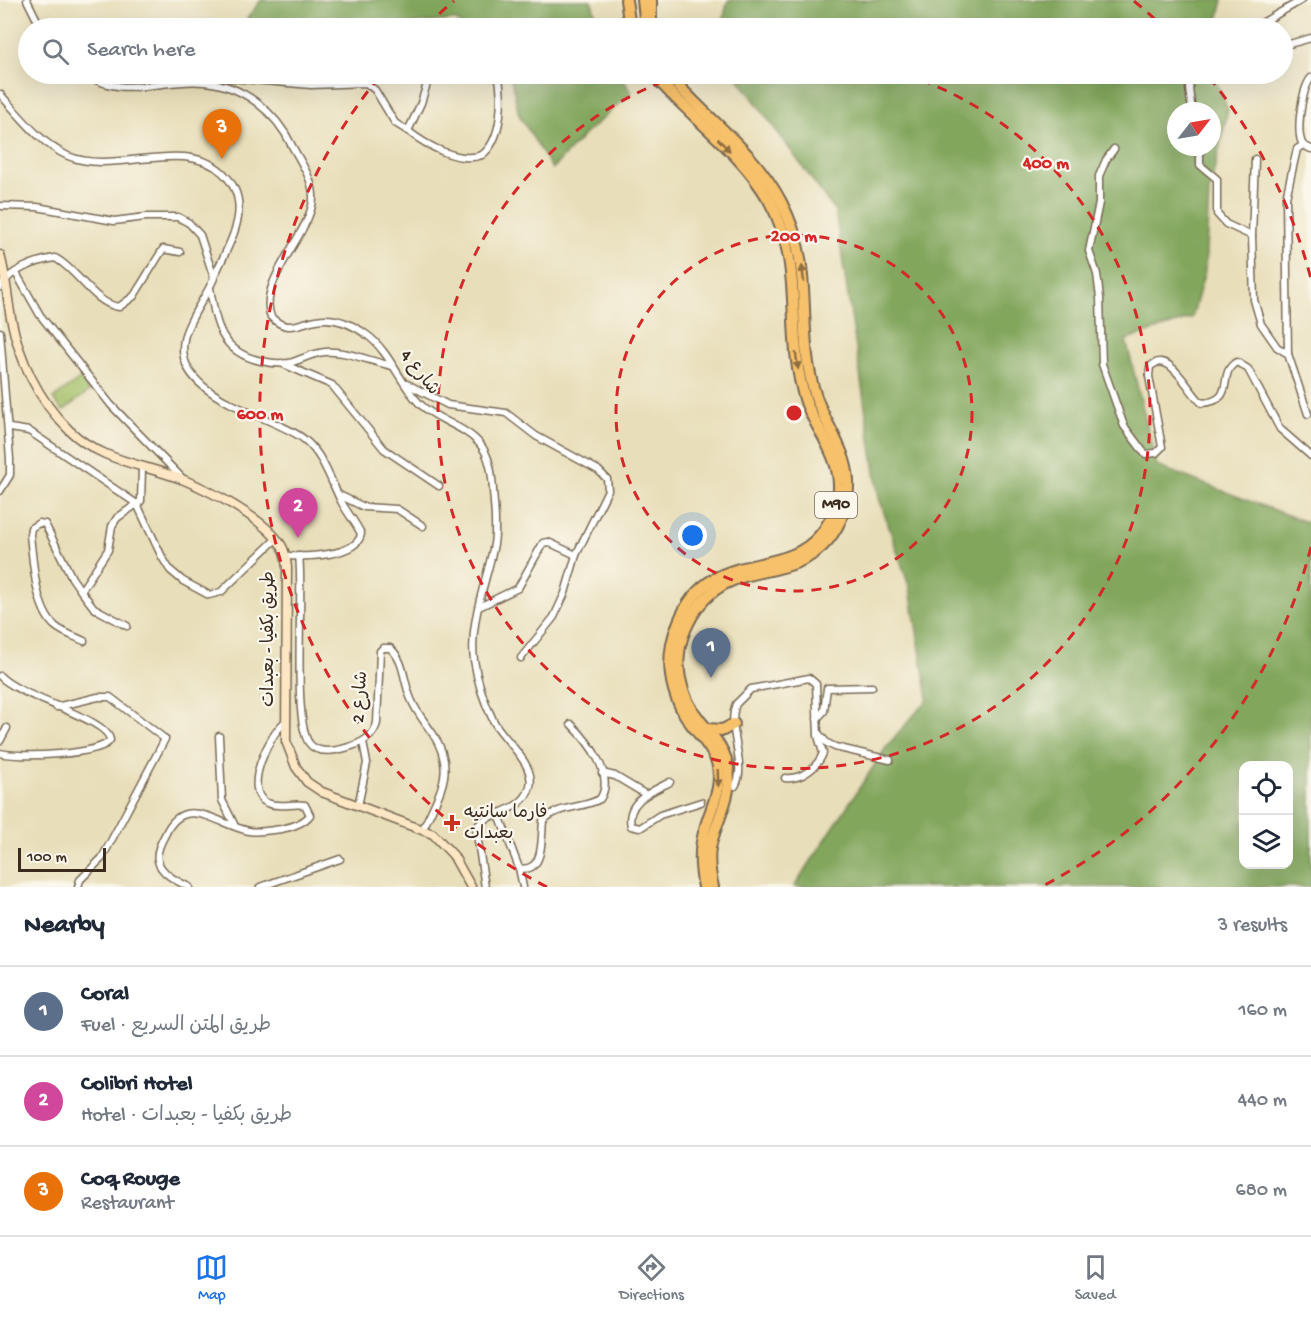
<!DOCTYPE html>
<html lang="en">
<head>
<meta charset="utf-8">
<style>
  body { margin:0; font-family:"Gochi Hand","Playpen Sans Arabic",sans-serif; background:#f2f2f3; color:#1f2937 }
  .controls { position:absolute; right:18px; bottom:18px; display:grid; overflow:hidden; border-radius:12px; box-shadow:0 6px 24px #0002 }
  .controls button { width:54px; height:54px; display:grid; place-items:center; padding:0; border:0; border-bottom:2px solid #e0e1e3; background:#fff; color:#1f2937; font:30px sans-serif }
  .compass { position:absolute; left:1167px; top:102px; width:54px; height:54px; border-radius:50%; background:#fff; box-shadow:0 6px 24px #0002; rotate:59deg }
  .scale { position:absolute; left:18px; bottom:15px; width:88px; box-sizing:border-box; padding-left:6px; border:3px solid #3b2a1e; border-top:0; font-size:16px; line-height:21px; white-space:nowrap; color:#3b2a1e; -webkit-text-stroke:4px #fbf7ec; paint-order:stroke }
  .you { position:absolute; left:693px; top:536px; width:21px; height:21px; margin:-15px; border:4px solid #fff; border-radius:50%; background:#1a73e8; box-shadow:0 0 0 9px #1a73e833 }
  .badge { display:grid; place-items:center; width:39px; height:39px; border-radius:50%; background:#1a73e8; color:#fff; font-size:20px; font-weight:700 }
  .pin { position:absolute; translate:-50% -50px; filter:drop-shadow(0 2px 3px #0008) }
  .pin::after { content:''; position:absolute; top:32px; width:21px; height:18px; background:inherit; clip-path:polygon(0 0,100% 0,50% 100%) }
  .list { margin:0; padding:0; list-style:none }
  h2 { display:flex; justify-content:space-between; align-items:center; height:78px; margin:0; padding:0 24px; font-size:26px }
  h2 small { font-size:20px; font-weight:400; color:#747a83 }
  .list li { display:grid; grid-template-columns:39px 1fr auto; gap:18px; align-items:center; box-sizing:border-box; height:90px; padding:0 24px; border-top:2px solid #e0e1e3 }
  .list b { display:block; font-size:22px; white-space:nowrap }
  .list p { margin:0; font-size:20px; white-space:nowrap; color:#747a83 }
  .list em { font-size:20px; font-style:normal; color:#747a83 }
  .icon { flex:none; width:33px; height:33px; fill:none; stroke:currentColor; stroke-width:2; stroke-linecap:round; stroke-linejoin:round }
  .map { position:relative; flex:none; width:1311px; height:887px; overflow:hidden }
  .search { position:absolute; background:#fff; box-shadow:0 6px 24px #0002; left:18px; right:18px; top:18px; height:66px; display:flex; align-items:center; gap:15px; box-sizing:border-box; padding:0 21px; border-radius:33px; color:#747a83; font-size:22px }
  .sheet { height:348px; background:#fff }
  nav { display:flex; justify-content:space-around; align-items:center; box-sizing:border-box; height:84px; border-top:2px solid #e0e1e3; background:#fff; font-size:16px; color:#747a83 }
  nav a { display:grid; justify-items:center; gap:3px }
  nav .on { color:#1a73e8 }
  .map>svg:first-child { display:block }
  .green { fill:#a2bf66; stroke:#6e7442; stroke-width:1.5 }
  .forest { fill:#81a65b; stroke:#5e683c; stroke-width:1.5; fill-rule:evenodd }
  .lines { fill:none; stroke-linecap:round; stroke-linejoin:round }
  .minor-casing { stroke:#786954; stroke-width:9 }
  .secondary-casing { stroke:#786954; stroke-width:11 }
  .motorway-casing { stroke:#786954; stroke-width:14 }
  .minor { stroke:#fff; stroke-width:6 }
  .secondary { stroke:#fce6c4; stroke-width:8 }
  .motorway { stroke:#f7c06b; stroke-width:10 }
  .oneway { fill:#906e41 }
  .ring { fill:none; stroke:#d62828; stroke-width:3; stroke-dasharray:10 8 }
  .poi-dot { fill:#c8321e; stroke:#fbf7ec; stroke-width:2 }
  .labels { text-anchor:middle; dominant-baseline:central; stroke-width:4.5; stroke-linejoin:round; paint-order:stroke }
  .shield { fill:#fbf7ec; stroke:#75685c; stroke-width:1.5 }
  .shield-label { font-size:16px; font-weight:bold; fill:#3b2a1e }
  .street-label { font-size:18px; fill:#3b2a1e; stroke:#fbf7ec }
  .poi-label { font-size:18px; fill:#3b2a1e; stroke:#fbf7ec; text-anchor:start }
  .centre { fill:#d62828; stroke:#fbf7ec; stroke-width:3 }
  .ring-label { font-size:18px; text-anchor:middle; font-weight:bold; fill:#d62828; stroke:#fbf7ec; stroke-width:4.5; stroke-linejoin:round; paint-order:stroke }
</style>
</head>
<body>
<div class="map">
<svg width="1311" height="887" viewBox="0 0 1311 887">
  <rect width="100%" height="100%" fill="#fbf7ec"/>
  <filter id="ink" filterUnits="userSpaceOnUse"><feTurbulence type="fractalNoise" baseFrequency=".0167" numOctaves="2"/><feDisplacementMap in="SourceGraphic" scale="12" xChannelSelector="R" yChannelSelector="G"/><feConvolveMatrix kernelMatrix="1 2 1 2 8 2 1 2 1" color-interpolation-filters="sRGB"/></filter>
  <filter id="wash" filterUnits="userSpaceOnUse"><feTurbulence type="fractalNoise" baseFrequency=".008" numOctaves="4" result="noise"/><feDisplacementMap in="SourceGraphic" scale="24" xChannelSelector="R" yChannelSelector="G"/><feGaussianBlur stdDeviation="1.35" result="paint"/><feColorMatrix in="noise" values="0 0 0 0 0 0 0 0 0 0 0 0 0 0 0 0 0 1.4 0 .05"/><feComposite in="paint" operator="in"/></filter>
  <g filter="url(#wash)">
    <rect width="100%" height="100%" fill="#e8deb9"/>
    <!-- green -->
    <path class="green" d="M81,378L89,391L63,411L53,399Z"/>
    <!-- forest -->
    <g class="forest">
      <path d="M261,0H591L600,28H466L454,20L371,28H240Z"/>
      <path d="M728,0H1223L1216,28H721Z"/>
      <path d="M510,74H621L631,93L585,134L552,169L519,115Z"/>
      <path d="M735,74H1213L1228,110L1209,193L1205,271L1192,318L1126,340L1157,466L1311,524V887H794L887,746L928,699L910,589L879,498L835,211ZM1176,111H1212V147H1176ZM1244,766H1288V864H1244Z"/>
    </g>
  </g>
  <g filter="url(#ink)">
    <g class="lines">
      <!-- minor casing -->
      <g class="minor-casing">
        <g id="minor">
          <path d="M27,0L41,28"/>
          <path d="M1253,28L1302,0"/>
          <path d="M1282,46L1311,38"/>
          <path d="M84,74C127,100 160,78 204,82C243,85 276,112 292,146C300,160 313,180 313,196C315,229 256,281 271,317C290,336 303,319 325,319C340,319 355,326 367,335C390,352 399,382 419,403C435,420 463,425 479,443C490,455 492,474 493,490C494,507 497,526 494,544C487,581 469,621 474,660C477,679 484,702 493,720C503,741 543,768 527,794C515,814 488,811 476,828L485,887"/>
          <path d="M1191,74L1189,89L1192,111"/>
          <path d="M205,81L219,77L311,85L366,83L375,90L395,123L408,131L421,103L430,74"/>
          <path d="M0,94C19,115 41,144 68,156C115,176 184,136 223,173C256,205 229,243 214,277"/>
          <path d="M408,131C426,145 459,164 482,155C503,139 503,97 498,74"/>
          <path d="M1303,145C1295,133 1302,89 1311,78"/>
          <path d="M1200,147V165L1217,179V214L1226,224L1252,236"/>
          <path d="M1114,149L1106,160L1099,176V203L1089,251L1097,274L1100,298L1102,364L1124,426L1145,454L1156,453L1162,447L1149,376L1150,367C1169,347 1189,393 1202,403C1238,401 1216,372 1237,362L1248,369L1280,429L1311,456"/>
          <path d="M1255,159L1252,236L1254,300L1261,324L1277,347L1288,354L1286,198L1297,149L1303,145L1311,149"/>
          <path d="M0,206L37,207L114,221L146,217H178L189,223L200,235L214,278C206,297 191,315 185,335C167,398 274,414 305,440C324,456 331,482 342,503C348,514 356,523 361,534C357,557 304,557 285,556"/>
          <path d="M16,273L40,315L111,405L183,479"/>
          <path d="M0,287C10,270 36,261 55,258C77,269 94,304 119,307L134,296L163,249L180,252"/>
          <path d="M210,288C216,324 220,352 261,361C270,363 280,364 289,363C301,360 312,353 325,352C347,350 371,362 393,366"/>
          <path d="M0,332L10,459V475L0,491"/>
          <path d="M1288,354L1308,414"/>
          <path d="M281,363L332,385L384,449L439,486"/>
          <path d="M407,384L448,405L506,413L536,436L598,470L607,479L608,490L576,555L565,593L554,617L521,658"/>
          <path d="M10,428L29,431L137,504L162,557L170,570L183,581L209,595L221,592L276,539"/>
          <path d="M339,495L364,507L397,509L423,526"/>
          <path d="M299,556C304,593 292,720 309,743C318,756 340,750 352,746C364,742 374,736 377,723L380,651L383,648H390C405,661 403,681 411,699C416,712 425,722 433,734C457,771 439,793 423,829"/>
          <path d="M81,591L72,578L45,524L39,523L31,528L30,535C33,560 35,609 55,626C63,633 74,636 84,641"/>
          <path d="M479,607L518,588L543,543L548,542L576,555"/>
          <path d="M127,626L94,608L81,591L108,550L112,526L117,518L141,501L142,469"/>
          <path d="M0,676C20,698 108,718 110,740C103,755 17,758 0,753"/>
          <path d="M56,707L98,697H110L165,739L102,858L80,880L78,887"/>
          <path d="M817,719L824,711L827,688L872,687"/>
          <path d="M819,734L827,743L835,747L890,760"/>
          <path d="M219,736L222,800L234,824"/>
          <path d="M0,741L7,728"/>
          <path d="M602,773L615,776L645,794"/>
          <path d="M670,782C653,791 625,801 631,826L640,828L660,815L701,802"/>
          <path d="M735,786C748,766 726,728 736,704L751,689L809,678L816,684L818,736L823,753C818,767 801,780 785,778"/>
          <path d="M358,806L367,763L363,742"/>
          <path d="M499,815L519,868C545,874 541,837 543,821C557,805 582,809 600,799C616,775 587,740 571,724"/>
          <path d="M519,868L523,887"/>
          <path d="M189,887C179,882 161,874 158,861C156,853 161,842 165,835C184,792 218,825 249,831C260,833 271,830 281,829C292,827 304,823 310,815L305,805C293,803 279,808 267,803C241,791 270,733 286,721"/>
          <path d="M260,887L340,859"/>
        </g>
      </g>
      <!-- secondary casing -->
      <g class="secondary-casing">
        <path id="secondary" d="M0,255C6,276 7,297 11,318C19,359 38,400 69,430C102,462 144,464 184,480C211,491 262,518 279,542C285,549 286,559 287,568L286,741L296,767L307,782L322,792L433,834L453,855L471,887"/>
      </g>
      <!-- motorway casing -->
      <g class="motorway-casing">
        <g id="motorway">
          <path d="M626,0L630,28"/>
          <path d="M643,0L646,28"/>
          <path d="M651,0V19"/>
          <path d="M653,74C690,117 740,150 769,200C807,268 783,333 806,402C816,429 838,453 839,484C840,501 832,520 821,534C783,582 709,544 678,624C664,659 669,695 692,725C701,737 712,748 717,762C724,787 711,806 705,829C699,848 700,868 704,887"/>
          <path d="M668,74C705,118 754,150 781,202C817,269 794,327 815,394C824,423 846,449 848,480C849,501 842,523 828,540C786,590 719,550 685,630C672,661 679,696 701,722C711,734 723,747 727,763C735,795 716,818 710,848C708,861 710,874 713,887"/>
          <path d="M707,729L723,730L734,724"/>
        </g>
      </g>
      <!-- minor -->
      <use href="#minor" class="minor"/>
      <!-- secondary -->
      <use href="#secondary" class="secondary"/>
      <!-- motorway -->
      <use href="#motorway" class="motorway"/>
    </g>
    <!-- one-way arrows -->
    <defs><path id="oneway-solid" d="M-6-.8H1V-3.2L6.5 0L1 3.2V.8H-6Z" transform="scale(1.5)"/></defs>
    <g class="oneway">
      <use href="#oneway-solid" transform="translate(724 145) rotate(45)"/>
      <use href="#oneway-solid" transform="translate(803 274) rotate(-97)"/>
      <use href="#oneway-solid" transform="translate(797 361) rotate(82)"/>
      <use href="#oneway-solid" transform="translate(718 778) rotate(88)"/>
    </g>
  </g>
  <!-- distance rings -->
  <g class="ring">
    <circle cx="794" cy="413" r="178"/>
    <path d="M904 74A356 356 0 1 1 684 74"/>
    <path d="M1311 547A534 534 0 0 1 1041 887M547 887A534 534 0 0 1 379 77M426 26A534 534 0 0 1 454 1M1134 1A534 534 0 0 1 1162 26M1209 77A534 534 0 0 1 1311 279"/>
  </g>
  <!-- markers -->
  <path class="poi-dot" d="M449 814h6v6h6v6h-6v6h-6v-6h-6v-6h6z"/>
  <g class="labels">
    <!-- shield labels -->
    <rect class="shield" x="815" y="492" width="42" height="26" rx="4.5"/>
    <g class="shield-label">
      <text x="836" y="505">M90</text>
    </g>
    <!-- street labels -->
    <g class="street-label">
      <text transform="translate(419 373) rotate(52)">شارع 4</text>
      <text transform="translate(269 639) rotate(-90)">طريق بكفيا - بعبدات</text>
      <text transform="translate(361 697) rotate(-86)">شارع 2</text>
    </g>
    <!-- poi labels -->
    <g class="poi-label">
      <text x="464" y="813">فارما سانتيه<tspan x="464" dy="21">بعبدات</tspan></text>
    </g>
  </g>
  <circle cx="794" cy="413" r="9" class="centre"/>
  <g class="ring-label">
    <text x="1046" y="168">400 m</text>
    <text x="794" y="241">200 m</text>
    <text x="260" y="419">600 m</text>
  </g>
</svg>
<div class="controls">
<button><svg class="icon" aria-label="locate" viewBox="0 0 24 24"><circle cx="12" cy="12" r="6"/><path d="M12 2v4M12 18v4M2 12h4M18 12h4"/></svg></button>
<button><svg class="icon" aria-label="layers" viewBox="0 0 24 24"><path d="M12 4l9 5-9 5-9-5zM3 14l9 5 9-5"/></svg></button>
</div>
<svg class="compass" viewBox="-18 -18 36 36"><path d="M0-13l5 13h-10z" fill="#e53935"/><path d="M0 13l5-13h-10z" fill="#747a83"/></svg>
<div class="scale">100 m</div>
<div class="you"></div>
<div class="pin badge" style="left:711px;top:678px;background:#5c6f8a">1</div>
<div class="pin badge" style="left:298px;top:538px;background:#d1479c">2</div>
<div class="pin badge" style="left:222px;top:159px;background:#e8710a">3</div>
<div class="search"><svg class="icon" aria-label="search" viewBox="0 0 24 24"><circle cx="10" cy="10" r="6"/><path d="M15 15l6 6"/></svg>Search here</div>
</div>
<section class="sheet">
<h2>Nearby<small>3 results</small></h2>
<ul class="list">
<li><span class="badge" style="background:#5c6f8a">1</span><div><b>Coral</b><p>Fuel · طريق المتن السريع</p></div><em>160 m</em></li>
<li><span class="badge" style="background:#d1479c">2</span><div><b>Colibri Hotel</b><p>Hotel · طريق بكفيا - بعبدات</p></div><em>440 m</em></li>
<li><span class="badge" style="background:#e8710a">3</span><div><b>Coq Rouge</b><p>Restaurant</p></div><em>680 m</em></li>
</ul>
</section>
<nav>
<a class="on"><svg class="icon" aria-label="map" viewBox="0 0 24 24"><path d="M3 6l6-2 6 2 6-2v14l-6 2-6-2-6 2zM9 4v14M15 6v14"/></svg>Map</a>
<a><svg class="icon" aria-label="directions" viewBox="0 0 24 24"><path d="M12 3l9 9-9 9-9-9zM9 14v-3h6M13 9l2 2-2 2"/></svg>Directions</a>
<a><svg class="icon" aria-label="saved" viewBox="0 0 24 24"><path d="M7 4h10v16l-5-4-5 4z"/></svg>Saved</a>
</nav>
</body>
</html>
